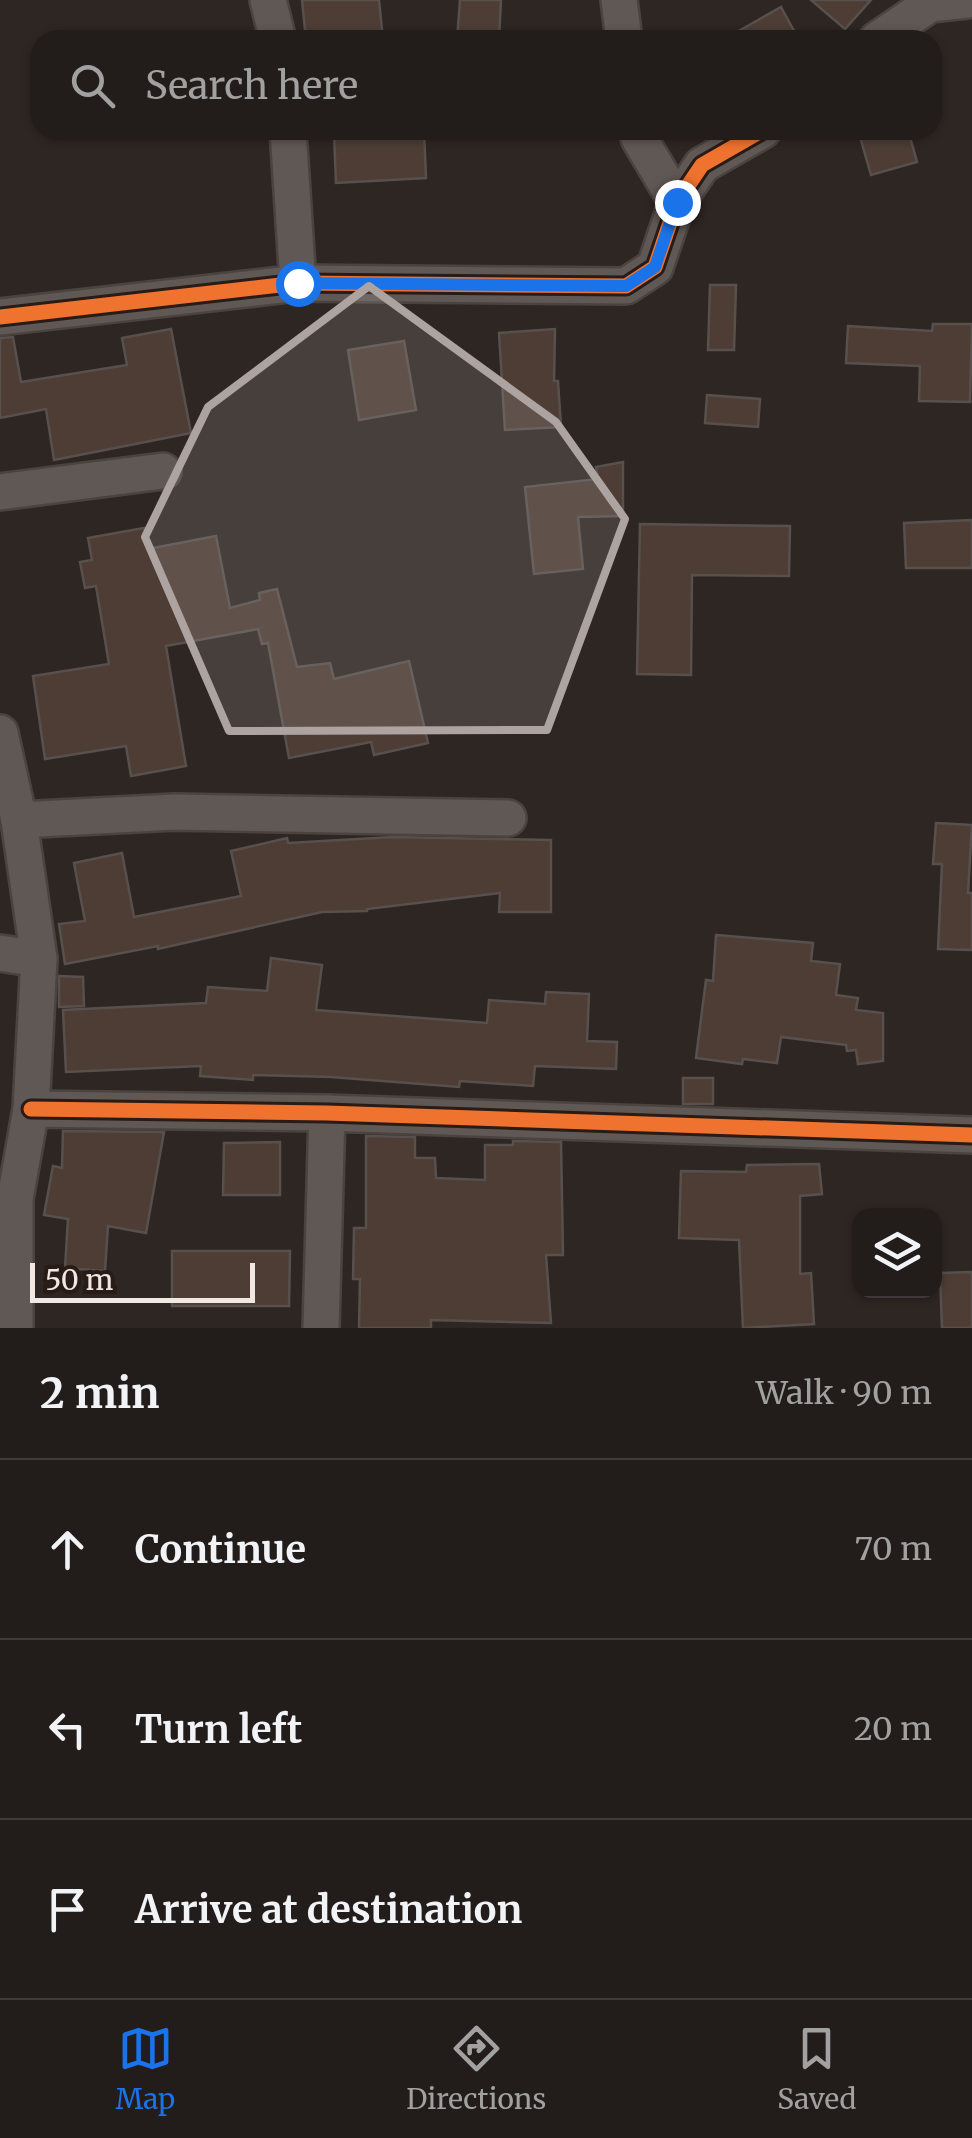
<!DOCTYPE html>
<html lang="en">
<head>
<meta charset="utf-8">
<style>
  body { margin:0; font-family:Merriweather,serif; background:#2e2927; color:#f1f3f6 }
  .controls { position:absolute; right:30px; bottom:30px; display:grid; overflow:hidden; border-radius:20px; box-shadow:0 2px 8px #0004 }
  .controls button { width:90px; height:90px; display:grid; place-items:center; padding:0; border:0; border-bottom:2px solid #3f3a39; background:#221c1a; color:#f1f3f6; font:50px sans-serif }
  .scale { position:absolute; left:30px; bottom:25px; width:225px; box-sizing:border-box; padding-left:10px; border:5px solid #f1e7e3; border-top:0; font-size:28px; line-height:35px; white-space:nowrap; color:#f1e7e3; -webkit-text-stroke:8px #291b15; paint-order:stroke }
  .stop { position:absolute; width:30px; height:30px; margin:-22px; border:8px solid #1a73e8; border-radius:50%; background:#fff }
  .stop.end { background:#1a73e8; border-color:#fff; box-shadow:0 2px 10px #0008 }
  .list { margin:0; padding:0; list-style:none }
  h2 { display:flex; justify-content:space-between; align-items:center; height:130px; margin:0; padding:0 40px; font-size:42px }
  h2 small { font-size:32px; font-weight:400; color:#a2a1a2 }
  .list li { display:grid; grid-template-columns:65px 1fr auto; gap:30px; align-items:center; box-sizing:border-box; height:180px; padding:0 40px; border-top:2px solid #3f3a39 }
  .list b { display:block; font-size:38px; white-space:nowrap }
  .list em { font-size:32px; font-style:normal; color:#a2a1a2 }
  .icon { flex:none; width:55px; height:55px; fill:none; stroke:currentColor; stroke-width:2; stroke-linecap:round; stroke-linejoin:round }
  .map { position:relative; flex:none; width:972px; height:1328px; overflow:hidden }
  .search { position:absolute; background:#221c1a; box-shadow:0 2px 8px #0004; left:30px; right:30px; top:30px; height:110px; display:flex; align-items:center; gap:25px; box-sizing:border-box; padding:0 35px; border-radius:30px; color:#a2a1a2; font-size:38px }
  .sheet { height:670px; background:#221c1a }
  nav { display:flex; justify-content:space-around; align-items:center; box-sizing:border-box; height:140px; border-top:2px solid #3f3a39; background:#221c1a; font-size:28px; color:#a2a1a2 }
  nav a { display:grid; justify-items:center; gap:5px }
  nav .on { color:#1a73e8 }
  .map>svg:first-child { display:block }
  .building { fill:#4d3d35; stroke:#57504d; stroke-width:2.5 }
  .lines { fill:none; stroke-linecap:round; stroke-linejoin:round }
  .minor-casing { stroke:#4a4340; stroke-width:40 }
  .minor { stroke:#605855; stroke-width:35 }
  .cycleway-casing { stroke:#291b15; stroke-width:21 }
  .cycleway { stroke:#ef722f; stroke-width:15 }
  .route { stroke:#1a73e8; stroke-width:12 }
  .marked { fill:#ada3a0; fill-opacity:0.2; stroke:#ada3a0; stroke-width:8; stroke-linejoin:round }
</style>
</head>
<body>
<div class="map">
<svg width="972" height="1328" viewBox="0 0 972 1328">
  <rect width="100%" height="100%" fill="#2e2623"/>
  <!-- building -->
  <g class="building">
    <path d="M302,0H379L383,40H306Z"/>
    <path d="M460,0H501L499,40H457Z"/>
    <path d="M811,0H871L845,29Z"/>
    <path d="M781,7L799,40H723Z"/>
    <path d="M424,130L426,178L336,183L334,134Z"/>
    <path d="M858,130H908L917,162L871,175Z"/>
    <path d="M710,285H736L734,350H708Z"/>
    <path d="M933,324H972L970,402L919,401L920,366L846,363L848,326L932,331Z"/>
    <path d="M171,329L191,433L54,460L46,409L0,418V338L13,337L21,382L127,365L122,338Z"/>
    <path d="M555,329L554,381H558L561,427L505,430L499,333Z"/>
    <path d="M404,341L416,410L359,420L348,350Z"/>
    <path d="M707,395L760,399L758,427L705,423Z"/>
    <path d="M623,462V516L578,517L583,569L534,574L525,487L598,479L596,467Z"/>
    <path d="M972,520V568H906L904,523Z"/>
    <path d="M640,524L790,526L789,576L692,575L691,675L637,674Z"/>
    <path d="M144,528L148,549L216,536L230,608L260,600L259,593L277,589L297,667L330,663L334,679L409,661L428,743L374,755L371,742L289,758L268,643L262,644L258,629L166,646L186,766L131,776L126,746L45,759L33,676L109,664L96,586L85,588L80,562L92,560L88,538Z"/>
    <path d="M936,823L972,825L968,893H972V950L938,949L942,864H933Z"/>
    <path d="M393,837L551,840V912H499L500,893L367,909V911L322,912L158,949V946L65,964L59,924L85,921L74,863L122,853L134,917L241,896L231,851L287,838L288,843Z"/>
    <path d="M716,935L813,943L811,961L840,964L836,995L858,998L856,1010L883,1013V1061L858,1064L856,1050L847,1051L846,1045L781,1037L777,1063L743,1059L742,1064L696,1058L706,980L713,981Z"/>
    <path d="M271,958L322,965L316,1010L487,1023L489,1000L545,1004L546,992L589,994L587,1041L617,1042L616,1069L535,1066L533,1086L460,1081L459,1087L331,1077L253,1075V1080L200,1076L201,1066L66,1072L63,1010L206,1003L208,987L267,991Z"/>
    <path d="M59,976L83,977L84,1006L59,1007Z"/>
    <rect x="683" y="1078" width="30" height="26"/>
    <path d="M63,1131L164,1132L146,1233L108,1226L105,1271L65,1268L68,1219L44,1215L53,1166L62,1168Z"/>
    <path d="M366,1136L415,1137V1158H435L436,1178L485,1180V1145H513V1141L561,1142L563,1255H546L551,1323L431,1320V1328H359L360,1279H353L354,1228H366Z"/>
    <path d="M280,1142V1195H223L224,1143Z"/>
    <path d="M819,1164L822,1194L800,1196V1274L811,1273L814,1324L743,1328L739,1240L679,1238L681,1171L746,1172L747,1165Z"/>
    <path d="M172,1251H290L289,1306H172Z"/>
    <path d="M972,1272V1328H942L940,1273Z"/>
  </g>
  <g class="lines">
    <!-- minor casing -->
    <g class="minor-casing">
      <g id="minor">
        <path d="M268,0L278,40"/>
        <path d="M619,0L624,40"/>
        <path d="M877,40L930,4L967,0"/>
        <path d="M288,130L298,283"/>
        <path d="M637,130L639,138L677,202"/>
        <path d="M0,317L298,283L626,286L655,267L677,202L702,165L763,130"/>
        <path d="M0,492L163,471"/>
        <path d="M0,733L19,820L39,959L31,1109L15,1199V1328"/>
        <path d="M19,820L175,812L508,818"/>
        <path d="M0,953L39,959"/>
        <path d="M31,1109L327,1113L972,1135"/>
        <path d="M321,1328L327,1113"/>
      </g>
    </g>
    <!-- minor -->
    <use href="#minor" class="minor"/>
    <!-- cycleway casing -->
    <g class="cycleway-casing">
      <g id="cycleway">
        <path d="M0,317L298,283L626,286L655,267L677,202L702,165L763,130"/>
        <path d="M31,1109L327,1113L972,1135"/>
      </g>
    </g>
    <!-- cycleway -->
    <use href="#cycleway" class="cycleway"/>
  </g>
  <g class="lines">
    <!-- route -->
    <path class="route" d="M298,283L626,286L655,267L677,202"/>
  </g>
  <!-- marked area -->
  <path class="marked" d="M369,286L556,422L625,519L547,730L229,731L145,537L208,407Z"/>
</svg>
<div class="controls">
<button><svg class="icon" aria-label="layers" viewBox="0 0 24 24"><path d="M12 4l9 5-9 5-9-5zM3 14l9 5 9-5"/></svg></button>
</div>
<div class="scale">50 m</div>
<div class="stop" style="left:298px;top:283px"></div>
<div class="stop end" style="left:677px;top:202px"></div>
<div class="search"><svg class="icon" aria-label="search" viewBox="0 0 24 24"><circle cx="10" cy="10" r="6"/><path d="M15 15l6 6"/></svg>Search here</div>
</div>
<section class="sheet">
<h2>2 min<small>Walk · 90 m</small></h2>
<ul class="list">
<li><svg class="icon" aria-label="ahead" viewBox="0 0 24 24"><path d="M12 20V5M6 11l6-6 6 6"/></svg><div><b>Continue</b></div><em>70 m</em></li>
<li><svg class="icon" aria-label="left" viewBox="0 0 24 24"><path d="M17 20v-9H6M10 6l-5 5 5 5"/></svg><div><b>Turn left</b></div><em>20 m</em></li>
<li><svg class="icon" aria-label="arrive" viewBox="0 0 24 24"><path d="M6 21V4h12l-3 4 3 4H6"/></svg><div><b>Arrive at destination</b></div></li>
</ul>
</section>
<nav>
<a class="on"><svg class="icon" aria-label="map" viewBox="0 0 24 24"><path d="M3 6l6-2 6 2 6-2v14l-6 2-6-2-6 2zM9 4v14M15 6v14"/></svg>Map</a>
<a><svg class="icon" aria-label="directions" viewBox="0 0 24 24"><path d="M12 3l9 9-9 9-9-9zM9 14v-3h6M13 9l2 2-2 2"/></svg>Directions</a>
<a><svg class="icon" aria-label="saved" viewBox="0 0 24 24"><path d="M7 4h10v16l-5-4-5 4z"/></svg>Saved</a>
</nav>
</body>
</html>
